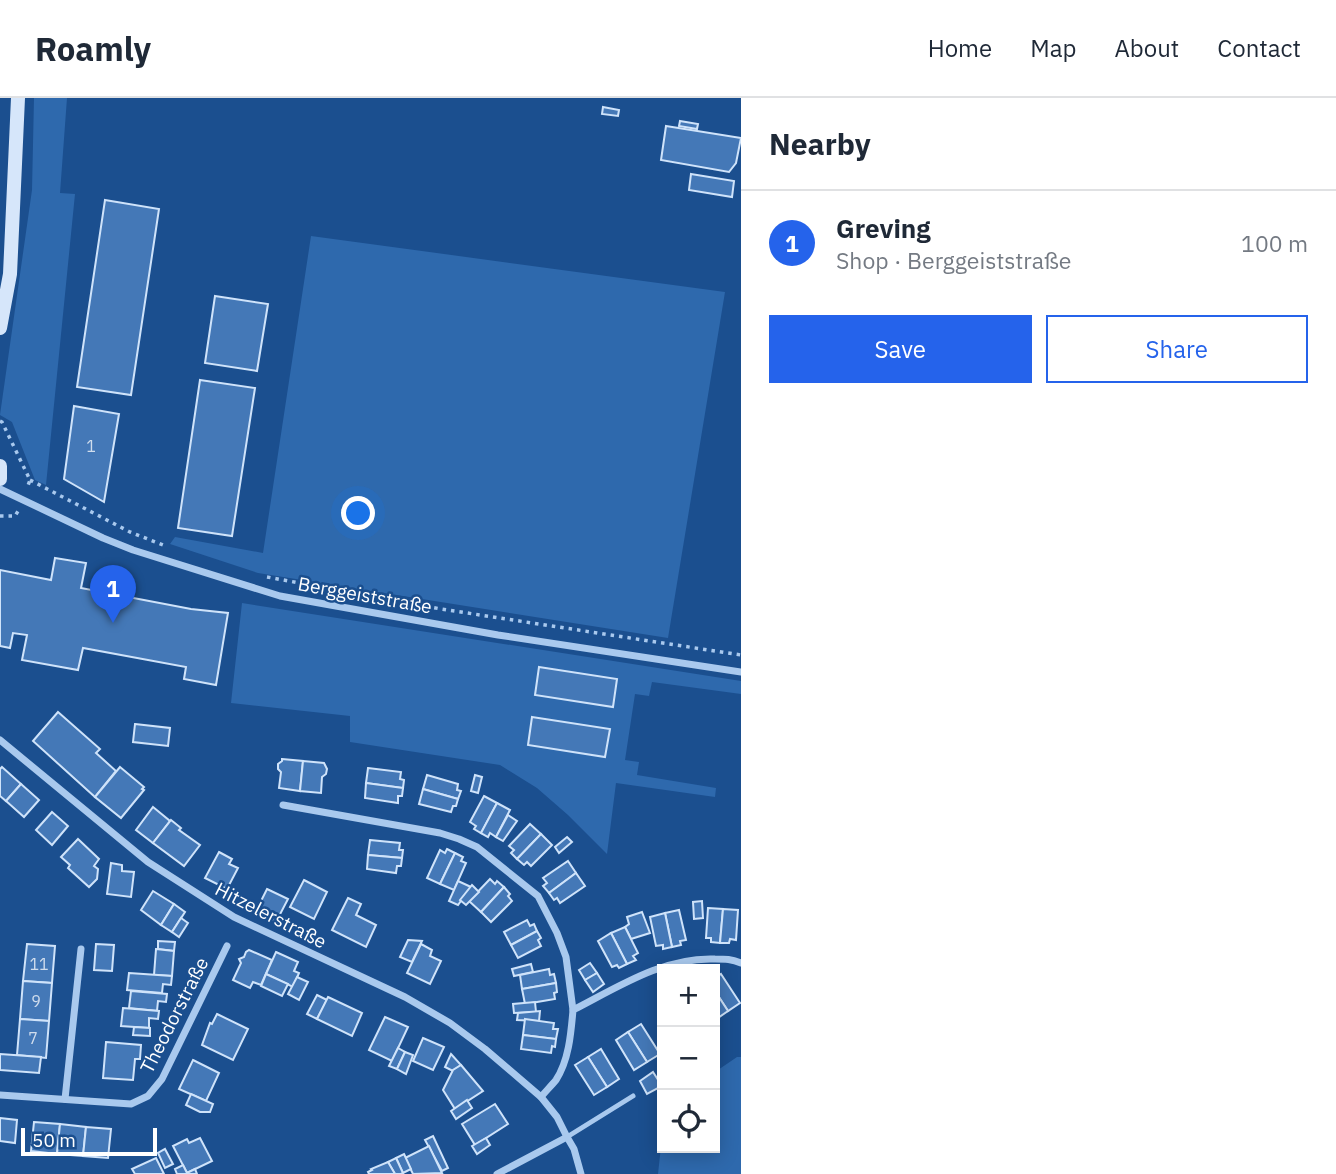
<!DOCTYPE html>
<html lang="en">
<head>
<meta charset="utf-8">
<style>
  body { margin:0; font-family:"IBM Plex Sans",sans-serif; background:#f2f2f3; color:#1f2937 }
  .controls { position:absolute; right:21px; bottom:21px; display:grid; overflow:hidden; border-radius:0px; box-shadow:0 4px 18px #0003 }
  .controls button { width:63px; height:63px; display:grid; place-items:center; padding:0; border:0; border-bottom:2px solid #e0e1e3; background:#fff; color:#1f2937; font:35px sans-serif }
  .scale { position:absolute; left:21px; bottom:18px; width:136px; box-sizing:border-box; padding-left:7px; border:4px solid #fff; border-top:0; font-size:19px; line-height:24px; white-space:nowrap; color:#fff; -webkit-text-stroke:5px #1b4f8f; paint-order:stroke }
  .you { position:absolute; left:359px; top:416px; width:24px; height:24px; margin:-18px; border:5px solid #fff; border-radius:50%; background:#1a73e8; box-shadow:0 0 0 10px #1a73e833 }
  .badge { display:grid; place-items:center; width:46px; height:46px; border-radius:50%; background:#2563eb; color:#fff; font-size:23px; font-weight:700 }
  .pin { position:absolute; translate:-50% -58px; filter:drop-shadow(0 2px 4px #0008) }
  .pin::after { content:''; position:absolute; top:37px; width:24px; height:21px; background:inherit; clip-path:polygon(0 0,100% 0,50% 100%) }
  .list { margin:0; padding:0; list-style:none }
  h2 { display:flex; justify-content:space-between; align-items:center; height:91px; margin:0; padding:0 28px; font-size:30px }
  h2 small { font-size:23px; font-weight:400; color:#747a83 }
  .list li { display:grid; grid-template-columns:46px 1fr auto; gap:21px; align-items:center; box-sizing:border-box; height:105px; padding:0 28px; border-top:2px solid #e0e1e3 }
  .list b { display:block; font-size:26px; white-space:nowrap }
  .list p { margin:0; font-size:23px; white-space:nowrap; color:#747a83 }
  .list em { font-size:23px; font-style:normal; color:#747a83 }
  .actions { display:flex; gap:14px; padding:21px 28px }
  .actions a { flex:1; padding:16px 0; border:2px solid #2563eb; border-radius:0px; text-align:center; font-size:24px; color:#2563eb }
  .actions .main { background:#2563eb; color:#fff }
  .icon { flex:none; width:38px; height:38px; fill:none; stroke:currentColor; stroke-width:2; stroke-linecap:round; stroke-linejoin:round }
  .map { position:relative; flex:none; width:741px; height:1076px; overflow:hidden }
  header { display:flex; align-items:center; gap:42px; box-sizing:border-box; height:98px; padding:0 35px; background:#fff; border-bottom:2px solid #e0e1e3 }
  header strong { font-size:33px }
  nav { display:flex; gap:38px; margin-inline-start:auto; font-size:24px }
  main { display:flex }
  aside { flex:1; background:#fff }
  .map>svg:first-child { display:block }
  .green { fill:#2e69ad }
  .building { fill:#4478b7; stroke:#cfe3fa; stroke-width:2 }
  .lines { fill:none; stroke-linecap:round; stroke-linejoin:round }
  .path { stroke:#a9c9ee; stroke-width:3.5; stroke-dasharray:3.5 5; stroke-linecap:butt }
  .lane { stroke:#a9c9ee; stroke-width:5 }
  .street { stroke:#a9c9ee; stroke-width:7 }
  .secondary { stroke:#d6e6fa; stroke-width:14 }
  .labels { text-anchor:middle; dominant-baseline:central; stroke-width:5; stroke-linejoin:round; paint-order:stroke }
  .number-label { font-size:16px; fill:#d0dded }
  .street-label { font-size:19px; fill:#fff; stroke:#1b4f8f }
</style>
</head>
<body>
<header>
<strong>Roamly</strong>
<nav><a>Home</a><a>Map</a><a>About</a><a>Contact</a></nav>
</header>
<main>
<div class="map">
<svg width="741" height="1076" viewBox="0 0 741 1076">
  <rect width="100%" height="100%" fill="#1b4f8f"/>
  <!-- green -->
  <g class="green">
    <path d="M34,0H67L60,95L75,96L46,387L35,382L12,324L0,317L32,92Z"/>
    <path d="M311,138L725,194L668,540L258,475L170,446L175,439L263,455Z"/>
    <path d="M242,505L741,583V596L652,584L649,598L635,596L625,662L639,664L637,677L716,690L715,699L616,685L607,756L568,717L537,690L500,667L350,644V618L231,605Z"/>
    <path d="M737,959H741V1076H658L662,1039V1050H715V974Z"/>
  </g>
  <!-- building -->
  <g class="building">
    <path d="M603,9L619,12L618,18L602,16Z"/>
    <path d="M680,23L698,26L697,31L679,28Z"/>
    <path d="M666,28L741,40L736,65L729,74L661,62Z"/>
    <path d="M691,76L734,83L732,99L689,92Z"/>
    <path d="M105,102L159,111L131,297L77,289Z"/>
    <path d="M215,198L268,206L257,273L205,265Z"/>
    <path d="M200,282L255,290L232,438L178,430Z"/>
    <path d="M74,308L119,316L104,404L64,381Z"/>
    <path d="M55,460L86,465L81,490L191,511L228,515L216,587L184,581L186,569L83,550L78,572L22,562L27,537L13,535L10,550L0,548V472L51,482Z"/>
    <path d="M539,569L617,581L613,609L535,597Z"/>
    <path d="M58,614L100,651L96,655L116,673L95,699L33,643Z"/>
    <path d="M532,619L610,631L605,659L528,647Z"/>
    <path d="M135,626L170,630L168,648L133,644Z"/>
    <path d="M282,661L303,663L300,693L279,690L281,674L278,671V666L282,663Z"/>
    <path d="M303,663L324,665L327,671L326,676L322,679L321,695L300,693Z"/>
    <path d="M2,669L21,686L6,703L0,698V671Z"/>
    <path d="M120,669L144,689L142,691L144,692L121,720L95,699Z"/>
    <path d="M368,670L401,674L400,681L404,682L403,690L366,685Z"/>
    <path d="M427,677L458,686L457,692L461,693L458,701L423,691Z"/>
    <path d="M475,677L482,679L478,695L471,693Z"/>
    <path d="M366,685L403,690L402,698H398V705L365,700Z"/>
    <path d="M21,686L39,702L24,719L6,703Z"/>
    <path d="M423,691L458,701L456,708H453L451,714L419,706Z"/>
    <path d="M484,698L497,705L481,735L474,731L476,728L470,724Z"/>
    <path d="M497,705L510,712L496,739L490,735L488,739L481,735Z"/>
    <path d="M153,709L170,723L153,745L136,732Z"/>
    <path d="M52,714L68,728L52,747L36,732Z"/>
    <path d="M508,717L517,723L503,743L496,739Z"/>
    <path d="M171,722L181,730L179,732L200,747L184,768L153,745Z"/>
    <path d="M530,726L541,736L517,761L511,755L514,752L509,748Z"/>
    <path d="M541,736L552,747L531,768L527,764L524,767L517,761Z"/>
    <path d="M567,739L572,744L559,755L555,749Z"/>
    <path d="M78,741L99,761L94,768L98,771L97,781L89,789L68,770L70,767L61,759Z"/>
    <path d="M370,742L400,745L399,752H403L402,760L368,757Z"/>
    <path d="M447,751L455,755L440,786L427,780L440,752L445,755Z"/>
    <path d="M219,754L232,761L229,766L238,770L227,791L205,780Z"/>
    <path d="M455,755L463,759L461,763L466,765L454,792L440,786Z"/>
    <path d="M368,757L402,760L401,768H397L396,775L367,771Z"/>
    <path d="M568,763L576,775L549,795L543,788L547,785L543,780Z"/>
    <path d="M111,765L122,767V773L134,774L131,799L107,796Z"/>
    <path d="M576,775L585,788L560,805L557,800L554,802L549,795Z"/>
    <path d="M490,781L495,786L497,783L504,789L481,814L469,803Z"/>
    <path d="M304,782L327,794L314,821L290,809Z"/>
    <path d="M458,783L471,789L458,807L449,803Z"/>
    <path d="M472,787L479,794L466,807L460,802Z"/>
    <path d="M504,789L510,796L508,798L512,803L491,824L481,814Z"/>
    <path d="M267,791L288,801L276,824L255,815Z"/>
    <path d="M153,793L174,806L161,827L141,812Z"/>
    <path d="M348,800L361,806L356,817L376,827L366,849L332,832Z"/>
    <path d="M702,803L703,820L694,821L693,804Z"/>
    <path d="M174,806L185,814L172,834L161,827Z"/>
    <path d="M708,810L723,811L720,845L711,844V840H706Z"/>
    <path d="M723,811L738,812L736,842L730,841L729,845H720Z"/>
    <path d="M679,812L686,842L680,843L681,847L672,849L665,815Z"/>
    <path d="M642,814L650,835L631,841L625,829L629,826L627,819Z"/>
    <path d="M665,815L672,849L663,851V847L656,848L650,819Z"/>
    <path d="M181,820L188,825L179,839L172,834Z"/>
    <path d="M527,822L530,828L534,826L537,833L511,847L504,834Z"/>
    <path d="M625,829L638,855L633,858L636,862L627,866L611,835Z"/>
    <path d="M537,833L541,840L538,842L541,848L518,860L511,847Z"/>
    <path d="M611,835L627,866L619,870L617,867L612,869L598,843Z"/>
    <path d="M408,842L422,843L412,864L400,859Z"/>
    <path d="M158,843L175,844L174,853L158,851Z"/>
    <path d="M27,846L55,848L52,885L23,883Z"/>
    <path d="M96,846L114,847L112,873L94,872Z"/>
    <path d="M421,846L432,852L430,858L441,863L430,886L407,875Z"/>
    <path d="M156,851L174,853L172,878L154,877Z"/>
    <path d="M249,852L272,862L261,887L253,884L250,890L233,882L241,865L239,861L244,859L246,854Z"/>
    <path d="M276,854L298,864L294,873L299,875L293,889L266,876Z"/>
    <path d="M590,865L597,875L585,882L579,872Z"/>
    <path d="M531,866L533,874L514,878L512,871Z"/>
    <path d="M549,871L550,877L554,876L556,885L522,891L520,877Z"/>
    <path d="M129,875L172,878L171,887L163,886L162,895L127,892Z"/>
    <path d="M597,875L604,886L593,894L585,882Z"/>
    <path d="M266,876L288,886L282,898L261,888Z"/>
    <path d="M721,876L740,905L728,913L715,893V880Z"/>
    <path d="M297,879L308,884L299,902L288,896Z"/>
    <path d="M23,883L52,885L49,923L20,921Z"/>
    <path d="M556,885L557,894L554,895L555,901L525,906L522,891Z"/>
    <path d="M131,893L167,896L166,904L158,903L157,913L129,910Z"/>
    <path d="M715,893L728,913L715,922Z"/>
    <path d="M317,897L327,902L317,921L307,916Z"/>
    <path d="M328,899L362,915L352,938L317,921Z"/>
    <path d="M535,904L536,914L514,915L513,906Z"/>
    <path d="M123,910L159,913L158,921L149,920V930L121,928Z"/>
    <path d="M540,913L539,923L517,922L518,915Z"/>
    <path d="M217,916L248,931L233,962L202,947L210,925L212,926Z"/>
    <path d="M385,919L408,929L392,963L369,952Z"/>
    <path d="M20,921L49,923L46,960L17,957Z"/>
    <path d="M525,921L554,925L553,931H558L556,941L523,937Z"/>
    <path d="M641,926L660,956L647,964L628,934Z"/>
    <path d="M134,929L150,930V938L133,937Z"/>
    <path d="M628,934L647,964L634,972L616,942Z"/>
    <path d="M523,937L556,941L555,949L552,948L551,955L521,951Z"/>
    <path d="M423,940L444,949L433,972L413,963Z"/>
    <path d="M106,944L141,947L140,961H135L133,982L103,980Z"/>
    <path d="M398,950L405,954L397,971L389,968Z"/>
    <path d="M601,951L619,981L607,989L588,959Z"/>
    <path d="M405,954L413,957L406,976L397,971Z"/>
    <path d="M0,956L41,959L39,975L0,972Z"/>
    <path d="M451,956L461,967L453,973L445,969Z"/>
    <path d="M588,959L607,989L594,997L575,967Z"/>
    <path d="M193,962L219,975L206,1003L179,991Z"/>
    <path d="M461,967L483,993L455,1011L443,992L453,972Z"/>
    <path d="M653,974L662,988L647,996L640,983Z"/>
    <path d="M191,996L213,1006L210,1014H200L186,1007Z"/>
    <path d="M467,1002L472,1010L456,1021L451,1013Z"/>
    <path d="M495,1006L508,1026L475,1047L462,1026Z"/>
    <path d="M0,1020L17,1022L15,1045L0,1043Z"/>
    <path d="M34,1024L60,1026L57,1056L31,1053Z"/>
    <path d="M60,1026L86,1029L83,1058L57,1056Z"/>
    <path d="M86,1029L111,1031L108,1060L83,1058Z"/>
    <path d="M433,1038L448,1070L442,1073L425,1042Z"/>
    <path d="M200,1040L212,1063L187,1075L173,1048L187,1041L189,1045Z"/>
    <path d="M486,1040L490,1047L477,1056L472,1048Z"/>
    <path d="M429,1048L442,1075L413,1076L405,1060Z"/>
    <path d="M165,1051L173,1066L165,1070L158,1055Z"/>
    <path d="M404,1056L411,1071L403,1075L396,1060Z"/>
    <path d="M156,1060L164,1076H135L132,1071Z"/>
    <path d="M396,1060L403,1075L401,1076H395L388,1064Z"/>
    <path d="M388,1064L395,1076H369L368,1074L372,1072L371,1071Z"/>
    <path d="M183,1067L187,1075L195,1071L197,1076H177L175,1071Z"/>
  </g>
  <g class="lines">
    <!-- path -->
    <g class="path">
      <path d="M0,323L2,324L30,382L27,390"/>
      <path d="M30,382L130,434L163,447"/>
      <path d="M0,418H15L18,413"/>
      <path d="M267,479L441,511L741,557"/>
    </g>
    <!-- lane -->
    <path class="lane" d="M567,1039L633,998"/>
    <!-- street -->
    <g class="street">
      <path d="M0,391L103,440L133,452L280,498L498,537L741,574"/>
      <path d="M0,642L148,764L234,819L405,899L450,925L485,951L541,999L557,1019L567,1039L574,1051L581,1076"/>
      <path d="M283,707L440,735L459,741L477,749L538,798L557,835L566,859L573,912"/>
      <path d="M0,997L131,1006L148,998L162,981L227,848"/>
      <path d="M541,999C546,993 551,988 556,982C569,962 571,935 573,912C618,889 663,859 715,861C725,861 732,861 741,865"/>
      <path d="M65,1001L81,851"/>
      <path d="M497,1076L567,1039"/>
    </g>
    <!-- secondary -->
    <g class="secondary">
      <path d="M0,230L10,176L18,0"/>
      <path d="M0,368V381"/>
    </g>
  </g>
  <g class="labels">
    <!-- number labels -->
    <g class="number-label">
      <text x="91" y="348">1</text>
      <text x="39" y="866">11</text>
      <text x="36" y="903">9</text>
      <text x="33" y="940">7</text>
    </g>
    <!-- street labels -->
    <g class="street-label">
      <text transform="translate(365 497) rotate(10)">Berggeiststraße</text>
      <text transform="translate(271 817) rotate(27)">Hitzelerstraße</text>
      <text transform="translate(174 917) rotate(-63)">Theodorstraße</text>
    </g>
  </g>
</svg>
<div class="controls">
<button>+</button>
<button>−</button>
<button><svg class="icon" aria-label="locate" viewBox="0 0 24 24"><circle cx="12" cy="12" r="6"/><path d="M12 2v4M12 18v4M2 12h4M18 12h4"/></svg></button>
</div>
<div class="scale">50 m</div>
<div class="you"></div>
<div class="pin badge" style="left:113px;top:525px">1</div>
</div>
<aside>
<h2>Nearby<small></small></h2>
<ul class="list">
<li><span class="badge">1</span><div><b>Greving</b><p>Shop · Berggeiststraße</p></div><em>100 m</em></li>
</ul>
<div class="actions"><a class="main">Save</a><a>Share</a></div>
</aside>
</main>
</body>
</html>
